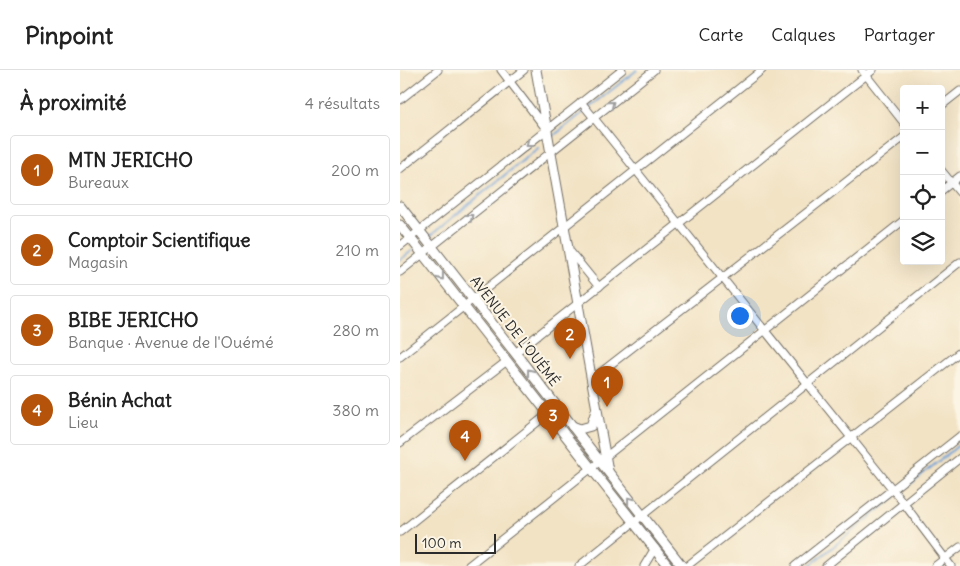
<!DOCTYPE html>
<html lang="fr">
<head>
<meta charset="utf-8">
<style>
  body { margin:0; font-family:Delius,sans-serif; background:#f6f6f6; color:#222 }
  .controls { position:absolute; right:15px; top:15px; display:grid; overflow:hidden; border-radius:5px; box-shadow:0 5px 20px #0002 }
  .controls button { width:45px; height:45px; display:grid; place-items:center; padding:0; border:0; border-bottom:1px solid #e0e0e0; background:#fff; color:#222; font:25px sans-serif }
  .scale { position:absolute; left:15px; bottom:12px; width:81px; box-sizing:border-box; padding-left:5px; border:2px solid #2b2b2b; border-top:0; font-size:14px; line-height:18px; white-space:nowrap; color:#2b2b2b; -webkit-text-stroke:4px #fcf5e5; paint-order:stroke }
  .you { position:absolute; left:339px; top:245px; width:18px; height:18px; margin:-12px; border:4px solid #fff; border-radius:50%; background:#1a73e8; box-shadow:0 0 0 8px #1a73e833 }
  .badge { display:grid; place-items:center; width:32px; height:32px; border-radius:50%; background:#b45309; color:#fff; font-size:16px; font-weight:700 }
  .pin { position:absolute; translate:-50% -41px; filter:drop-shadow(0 1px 2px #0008) }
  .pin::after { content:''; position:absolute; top:26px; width:18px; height:15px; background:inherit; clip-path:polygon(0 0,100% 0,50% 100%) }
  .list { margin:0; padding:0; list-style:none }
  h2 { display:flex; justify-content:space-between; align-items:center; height:65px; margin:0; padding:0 20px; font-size:21px }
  h2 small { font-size:16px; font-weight:400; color:#767676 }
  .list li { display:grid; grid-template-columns:32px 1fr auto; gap:15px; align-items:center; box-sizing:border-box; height:70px; margin:0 10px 10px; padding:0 10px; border:1px solid #e0e0e0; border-radius:5px }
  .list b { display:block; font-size:19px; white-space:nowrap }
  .list p { margin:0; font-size:16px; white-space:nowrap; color:#767676 }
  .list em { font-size:16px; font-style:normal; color:#767676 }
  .icon { flex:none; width:28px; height:28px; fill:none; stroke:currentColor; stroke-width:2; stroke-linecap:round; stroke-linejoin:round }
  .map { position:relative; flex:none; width:560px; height:496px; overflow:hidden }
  header { display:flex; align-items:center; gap:30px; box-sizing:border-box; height:70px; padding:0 25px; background:#fff; border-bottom:1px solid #e0e0e0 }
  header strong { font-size:24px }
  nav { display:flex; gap:28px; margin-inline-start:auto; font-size:18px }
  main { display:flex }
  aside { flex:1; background:#fff }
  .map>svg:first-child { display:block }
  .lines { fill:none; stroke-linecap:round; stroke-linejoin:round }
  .stream { stroke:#6a9fd7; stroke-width:2 }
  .minor-casing { stroke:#716b61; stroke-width:9 }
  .major-casing { stroke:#716b61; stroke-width:11 }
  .minor { stroke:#fff; stroke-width:7 }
  .major { stroke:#fff; stroke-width:9 }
  .oneway { stroke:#a0a0a0 }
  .labels { text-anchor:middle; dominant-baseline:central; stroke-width:4; stroke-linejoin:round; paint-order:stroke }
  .street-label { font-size:14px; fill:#2b2b2b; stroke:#fcf5e5 }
</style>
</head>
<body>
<header>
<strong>Pinpoint</strong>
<nav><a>Carte</a><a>Calques</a><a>Partager</a></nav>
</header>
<main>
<aside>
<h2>À proximité<small>4 résultats</small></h2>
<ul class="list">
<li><span class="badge">1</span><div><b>MTN JERICHO</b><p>Bureaux</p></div><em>200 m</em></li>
<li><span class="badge">2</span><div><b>Comptoir Scientifique</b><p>Magasin</p></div><em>210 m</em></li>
<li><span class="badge">3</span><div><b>BIBE JERICHO</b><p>Banque · Avenue de l'Ouémé</p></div><em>280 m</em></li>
<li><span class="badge">4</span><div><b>Bénin Achat</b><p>Lieu</p></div><em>380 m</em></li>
</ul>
</aside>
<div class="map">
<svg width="560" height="496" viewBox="0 0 560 496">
  <rect width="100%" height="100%" fill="#fcf5e5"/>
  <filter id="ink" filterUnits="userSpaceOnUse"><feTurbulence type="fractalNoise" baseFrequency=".02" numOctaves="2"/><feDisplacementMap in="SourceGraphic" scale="10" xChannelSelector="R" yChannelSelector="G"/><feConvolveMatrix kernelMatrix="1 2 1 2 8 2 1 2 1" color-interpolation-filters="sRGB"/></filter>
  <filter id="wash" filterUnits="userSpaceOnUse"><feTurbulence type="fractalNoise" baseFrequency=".0096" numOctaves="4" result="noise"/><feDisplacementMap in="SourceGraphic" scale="20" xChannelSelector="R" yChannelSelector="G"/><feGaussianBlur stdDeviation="1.12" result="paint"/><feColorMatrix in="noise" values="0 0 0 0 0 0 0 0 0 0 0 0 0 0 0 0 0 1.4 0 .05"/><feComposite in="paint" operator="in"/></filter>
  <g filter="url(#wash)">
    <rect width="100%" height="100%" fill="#f2e3c5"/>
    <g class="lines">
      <!-- stream -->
      <g class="stream">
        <path d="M152,67L237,0"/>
        <path d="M30,166L138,78"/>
        <path d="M0,190L13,180"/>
        <path d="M498,424L560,374"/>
        <path d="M409,496L495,427"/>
      </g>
    </g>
  </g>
  <g filter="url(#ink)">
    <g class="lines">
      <!-- minor casing -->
      <g class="minor-casing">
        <g id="minor">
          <path d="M101,0L146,59"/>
          <path d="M462,0L504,53"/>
          <path d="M0,30L38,0"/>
          <path d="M181,32L502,431L551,496"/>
          <path d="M541,36L560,21"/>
          <path d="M0,99L124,0"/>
          <path d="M541,100L560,123"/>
          <path d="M541,121L560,106"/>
          <path d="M0,176L222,0"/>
          <path d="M169,180L199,217"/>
          <path d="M0,202L254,0"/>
          <path d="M115,283L473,0"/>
          <path d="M0,287L362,0"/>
          <path d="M192,309L504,67"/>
          <path d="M0,373L107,291"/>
          <path d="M0,462L149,343"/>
          <path d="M68,496L504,150"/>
          <path d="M179,496L560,192"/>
          <path d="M244,496L255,478"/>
          <path d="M287,496L560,282"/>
          <path d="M395,496L560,366"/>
          <path d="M426,496L560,388"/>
          <path d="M535,496L560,477"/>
        </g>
      </g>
      <!-- major casing -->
      <g class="major-casing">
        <g id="major">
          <path d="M136,0L208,401"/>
          <path d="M0,136L282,496"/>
          <path d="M0,155L268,496"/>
          <path d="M172,356L180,359L191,356L196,341"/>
        </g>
      </g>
      <!-- minor -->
      <use href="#minor" class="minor"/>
      <!-- major -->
      <use href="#major" class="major"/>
    </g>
    <!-- one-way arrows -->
    <defs><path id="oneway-chevron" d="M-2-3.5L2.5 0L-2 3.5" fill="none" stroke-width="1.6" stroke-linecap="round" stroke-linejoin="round" transform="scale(1.25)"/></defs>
    <g class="oneway">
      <use href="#oneway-chevron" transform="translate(211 34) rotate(-39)"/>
      <use href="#oneway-chevron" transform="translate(129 74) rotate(142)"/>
      <use href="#oneway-chevron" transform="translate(70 147) rotate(-38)"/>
      <use href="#oneway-chevron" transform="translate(41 207) rotate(52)"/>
      <use href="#oneway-chevron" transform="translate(130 302) rotate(-128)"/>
      <use href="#oneway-chevron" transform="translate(230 430) rotate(-128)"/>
    </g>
  </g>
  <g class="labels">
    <!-- street labels -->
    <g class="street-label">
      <text transform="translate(115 261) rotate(52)">AVENUE DE L'OUÉMÉ</text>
    </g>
  </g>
</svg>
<div class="controls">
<button>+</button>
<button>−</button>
<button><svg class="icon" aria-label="locate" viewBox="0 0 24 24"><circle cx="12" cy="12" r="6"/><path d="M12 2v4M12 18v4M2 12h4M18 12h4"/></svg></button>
<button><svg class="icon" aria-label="layers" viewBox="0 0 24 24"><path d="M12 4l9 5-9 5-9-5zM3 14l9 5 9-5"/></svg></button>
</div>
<div class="scale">100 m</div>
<div class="you"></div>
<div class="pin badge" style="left:207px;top:337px">1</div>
<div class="pin badge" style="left:170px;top:289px">2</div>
<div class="pin badge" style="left:153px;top:370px">3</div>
<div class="pin badge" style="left:65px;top:391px">4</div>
</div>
</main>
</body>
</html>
